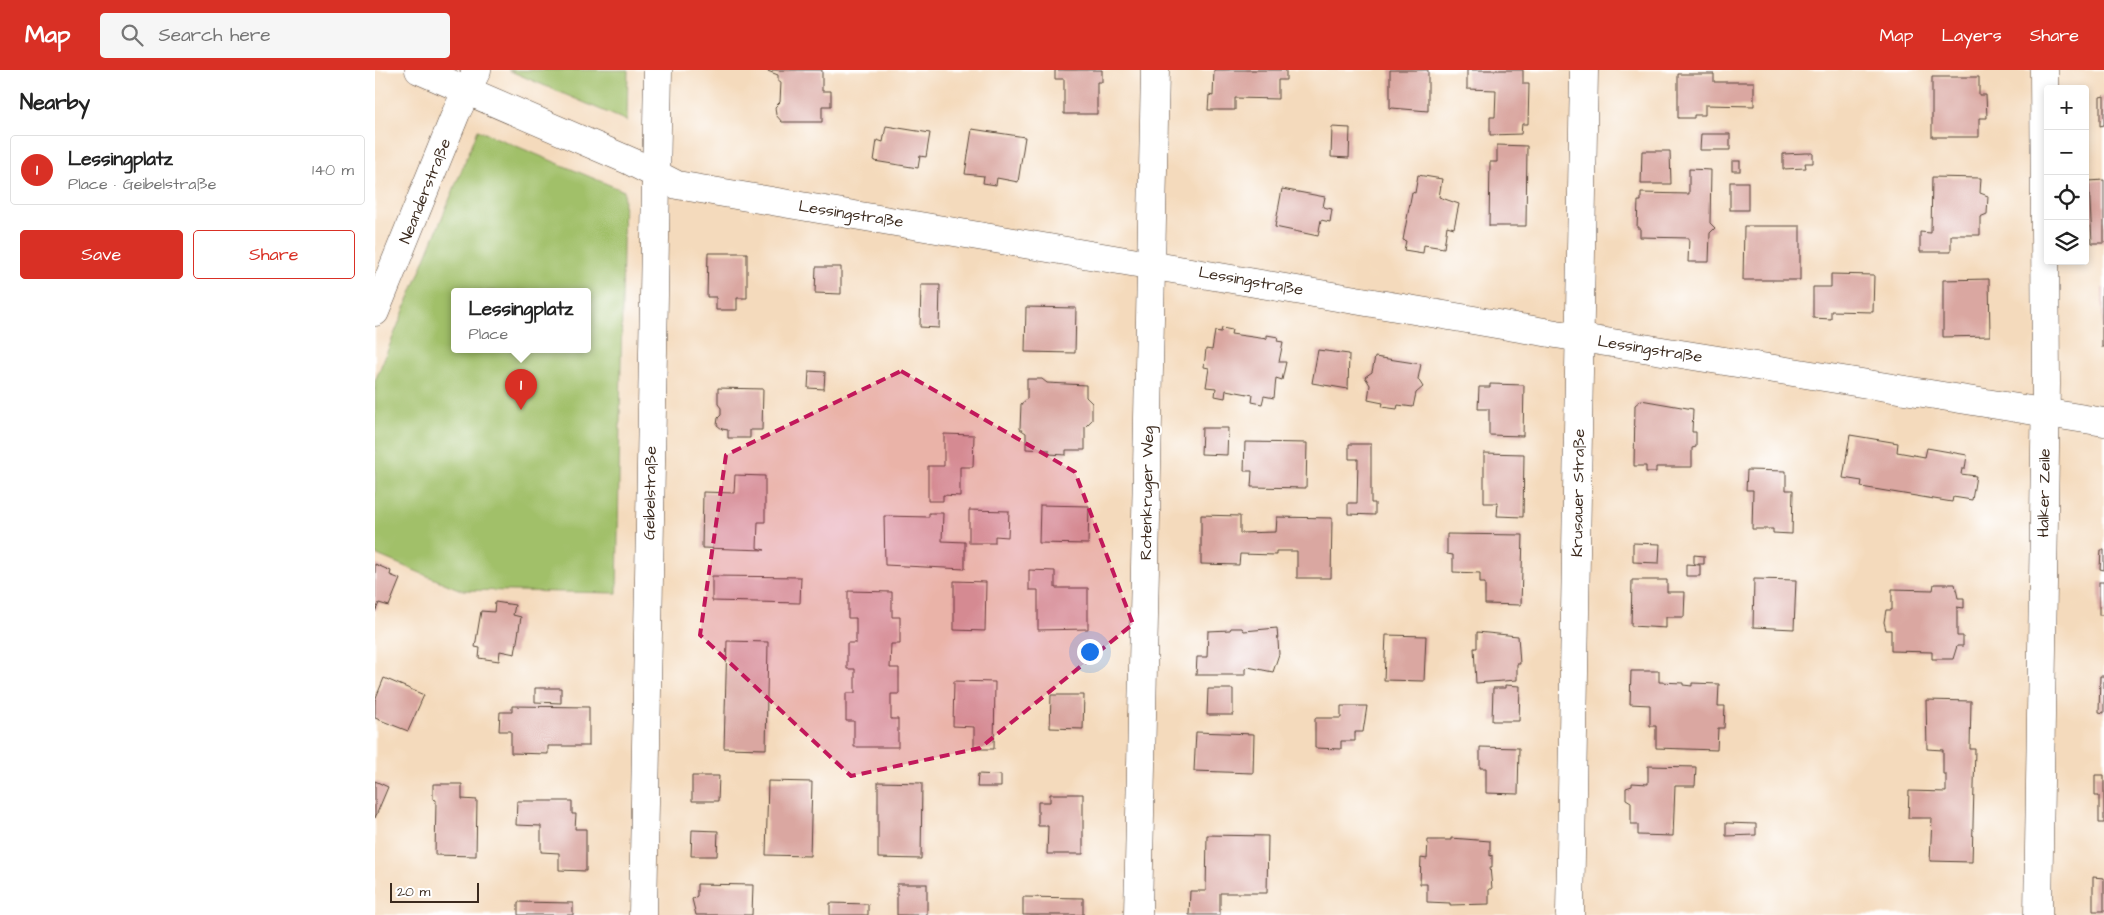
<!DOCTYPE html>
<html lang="en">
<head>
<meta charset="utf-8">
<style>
  body { margin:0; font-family:"Architects Daughter",sans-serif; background:#f6f6f6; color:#222 }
  .controls { position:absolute; right:15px; top:15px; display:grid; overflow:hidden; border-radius:5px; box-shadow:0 2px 8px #0003 }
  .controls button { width:45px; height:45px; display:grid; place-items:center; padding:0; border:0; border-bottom:1px solid #e0e0e0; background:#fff; color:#222; font:25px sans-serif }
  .scale { position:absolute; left:15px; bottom:12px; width:89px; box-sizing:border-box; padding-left:5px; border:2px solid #3b2a1e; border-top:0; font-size:14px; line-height:18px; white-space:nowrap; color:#3b2a1e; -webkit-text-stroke:4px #fff; paint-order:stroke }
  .you { position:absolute; left:714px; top:581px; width:18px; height:18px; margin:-12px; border:4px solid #fff; border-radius:50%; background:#1a73e8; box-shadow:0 0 0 8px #1a73e833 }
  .badge { display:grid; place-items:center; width:32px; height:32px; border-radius:50%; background:#d93025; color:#fff; font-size:16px; font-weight:700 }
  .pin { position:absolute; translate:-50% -41px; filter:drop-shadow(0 1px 2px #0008) }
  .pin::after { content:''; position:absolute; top:26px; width:18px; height:15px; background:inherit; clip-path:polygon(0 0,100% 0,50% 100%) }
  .popup { position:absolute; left:76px; top:218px; width:140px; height:65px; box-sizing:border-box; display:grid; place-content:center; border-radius:5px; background:#fff; filter:drop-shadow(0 1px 4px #0005); font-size:16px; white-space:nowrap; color:#767676 }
  .popup b { font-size:19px; color:#222 }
  .popup::after { content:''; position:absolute; left:50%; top:100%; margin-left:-10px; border:10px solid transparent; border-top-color:#fff }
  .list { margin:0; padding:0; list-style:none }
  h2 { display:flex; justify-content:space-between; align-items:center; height:65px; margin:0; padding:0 20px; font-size:21px }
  h2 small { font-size:16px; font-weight:400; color:#767676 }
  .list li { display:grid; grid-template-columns:32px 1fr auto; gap:15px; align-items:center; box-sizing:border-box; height:70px; margin:0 10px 10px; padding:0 10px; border:1px solid #e0e0e0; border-radius:5px }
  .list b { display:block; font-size:19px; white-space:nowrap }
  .list p { margin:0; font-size:16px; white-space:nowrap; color:#767676 }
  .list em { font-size:16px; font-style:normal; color:#767676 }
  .actions { display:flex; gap:10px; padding:15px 20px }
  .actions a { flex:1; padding:11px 0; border:1px solid #d93025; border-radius:5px; text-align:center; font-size:18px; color:#d93025 }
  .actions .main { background:#d93025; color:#fff }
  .icon { flex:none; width:28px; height:28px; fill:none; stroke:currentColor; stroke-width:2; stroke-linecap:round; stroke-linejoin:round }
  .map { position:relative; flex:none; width:1729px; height:845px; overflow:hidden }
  header { display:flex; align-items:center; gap:30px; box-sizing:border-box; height:70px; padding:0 25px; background:#d93025; color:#fff }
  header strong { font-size:24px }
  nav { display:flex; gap:28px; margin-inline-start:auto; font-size:18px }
  .search { width:350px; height:45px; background:#f6f6f6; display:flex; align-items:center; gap:12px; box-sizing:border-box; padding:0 18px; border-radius:5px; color:#767676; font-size:19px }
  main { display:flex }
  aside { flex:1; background:#fff }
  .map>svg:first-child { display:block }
  .green { fill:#a1c069; stroke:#6e7544; fill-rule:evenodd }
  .building { fill:#daa7a1 }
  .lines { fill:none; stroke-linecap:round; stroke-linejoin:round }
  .street-casing { stroke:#574436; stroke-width:29 }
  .street { stroke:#fff; stroke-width:28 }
  .marked { fill:#c2185b; fill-opacity:0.2; stroke:#c2185b; stroke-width:4; stroke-dasharray:10 6; stroke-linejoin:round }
  .labels { text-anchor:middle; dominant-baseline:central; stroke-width:4.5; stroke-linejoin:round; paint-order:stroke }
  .street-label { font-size:16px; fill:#3b2a1e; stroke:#fff }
</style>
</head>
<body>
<header>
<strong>Map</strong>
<div class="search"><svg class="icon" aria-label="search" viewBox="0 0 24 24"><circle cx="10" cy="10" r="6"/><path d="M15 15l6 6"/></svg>Search here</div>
<nav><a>Map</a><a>Layers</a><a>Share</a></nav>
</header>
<main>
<aside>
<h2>Nearby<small></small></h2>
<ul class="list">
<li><span class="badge">1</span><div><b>Lessingplatz</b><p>Place · Geibelstraße</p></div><em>140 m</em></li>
</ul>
<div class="actions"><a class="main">Save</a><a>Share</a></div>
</aside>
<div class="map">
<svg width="1729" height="845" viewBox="0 0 1729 845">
  <rect width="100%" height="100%" fill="#fff"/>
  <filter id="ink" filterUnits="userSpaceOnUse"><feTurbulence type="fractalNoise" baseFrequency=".02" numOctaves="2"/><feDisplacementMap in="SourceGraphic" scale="10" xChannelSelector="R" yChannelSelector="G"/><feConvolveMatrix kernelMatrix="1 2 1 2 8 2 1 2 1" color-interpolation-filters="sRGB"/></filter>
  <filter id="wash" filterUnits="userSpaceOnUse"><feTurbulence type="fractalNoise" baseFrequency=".0096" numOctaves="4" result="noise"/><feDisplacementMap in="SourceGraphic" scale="20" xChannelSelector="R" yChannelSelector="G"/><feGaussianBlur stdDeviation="1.12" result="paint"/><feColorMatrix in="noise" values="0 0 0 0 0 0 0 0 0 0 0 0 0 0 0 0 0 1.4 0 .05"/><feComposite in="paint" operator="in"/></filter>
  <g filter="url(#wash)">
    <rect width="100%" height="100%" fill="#f4dabc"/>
    <!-- green -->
    <g class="green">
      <path d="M133,0H253L252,51Z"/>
      <path d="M103,60L249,121L242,523L86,520L0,484V311ZM80,221H212V279H80Z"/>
    </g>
    <g id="blocks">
      <!-- building -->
      <g class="building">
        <path d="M390,0H447V21H456V36H447V52H407L401,45L400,37L405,32L406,12H403V5Z"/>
        <path d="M680,0H727V12H722V44H689V9H680Z"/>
        <path d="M839,0H911V10H903V29L860,28V40H833L834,25L838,26Z"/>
        <path d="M1015,0H1053V41L1017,38L1015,40Z"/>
        <path d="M1092,0H1148V14H1154L1153,54H1147L1146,64L1115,65V47H1120L1121,20L1092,19Z"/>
        <path d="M1303,4H1339V12H1379V36L1330,35V45H1319V48H1303Z"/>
        <path d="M1557,7H1604V25H1611L1612,48H1604V67H1557Z"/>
        <path d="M1729,26V55L1725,56V27Z"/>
        <path d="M511,56L555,63L551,87L545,86L543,98L499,91L502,70L508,72Z"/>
        <path d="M957,57L975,58L974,88L956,87Z"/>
        <path d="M597,59L650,67L643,112L622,108L621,115L608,113L609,106L590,104Z"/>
        <path d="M1326,64H1355V80H1325Z"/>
        <path d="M1122,75L1152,76L1151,156H1114L1115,92H1122Z"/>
        <path d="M1267,81H1295L1296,114H1266Z"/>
        <path d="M1431,83H1438V93H1430L1431,98L1408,99V84Z"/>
        <rect x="1357" y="91" width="8" height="10"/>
        <path d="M1314,99L1336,100L1335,153L1340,158L1335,163L1334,192H1313L1314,168L1265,167V158H1262L1263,131H1266V123L1314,124Z"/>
        <path d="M1043,105L1067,109L1064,127L1084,134L1079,158L1072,156L1069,178L1049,175L1048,183L1029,180L1031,171L1028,170L1037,122L1040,123Z"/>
        <path d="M1557,107L1606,108L1605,123L1613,126L1612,144L1605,147V165H1576V182H1545V162L1556,163Z"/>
        <path d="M1729,110V173H1717L1714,111Z"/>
        <rect x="1355" y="112" width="18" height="28"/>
        <path d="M907,119L950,127L948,137L957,139L955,152L946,150L943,166L900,157Z"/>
        <path d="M1369,156H1425V210H1368Z"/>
        <path d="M333,183H372V228H362V240H341V227H332Z"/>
        <path d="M441,197H466V224L440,223Z"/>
        <path d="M1456,204L1499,205L1498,242L1456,241V249L1438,248V217H1456Z"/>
        <path d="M1614,209L1615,266L1568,267V210Z"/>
        <path d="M546,215H565L564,258L545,257Z"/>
        <rect x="1727" y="218" width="2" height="59"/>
        <path d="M651,237L701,238L700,283L650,282Z"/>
        <path d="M847,258L857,260L856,264L892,269V265L903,267L902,271L908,272L904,292H911L907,310L901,308L899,328L889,326L887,334L877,332L878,325L851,320L850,328L840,326L841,318L831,317L834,298L829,297L831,279L837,280L840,261L846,262Z"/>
        <path d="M943,280L974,284L973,319L937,313Z"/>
        <path d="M1000,287L1046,294L1043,309L1048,317L1041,323L1038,337L1023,335L1022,339L1007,337L1008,333L993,330L995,315L990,307L997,302Z"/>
        <path d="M434,301L450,302L449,319L433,318Z"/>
        <path d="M652,309H667L672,313L711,315V327L717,333V350L710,357V380H691V385L674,384V380L651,379V363L645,359L646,334L652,329Z"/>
        <path d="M1115,314L1149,315L1148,366L1114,365V339H1103L1104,317H1115Z"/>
        <path d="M343,318L388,319L387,360H375V368H353V360L347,359L342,355L343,348L346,345V338L343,334Z"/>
        <path d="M1266,330L1318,339L1317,362H1321V377L1317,378V397H1281V402H1271V396H1259L1260,335Z"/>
        <path d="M827,358H853L852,385L826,384Z"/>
        <path d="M569,364L599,365L598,397H585V426L568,425V431H553V396H569Z"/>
        <path d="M1475,365L1523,373L1522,382L1550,387L1552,378L1592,385L1590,399H1587L1586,404L1601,406L1597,430L1578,427L1577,432L1505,420L1486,417L1487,411L1468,408Z"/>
        <path d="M870,372L932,373L931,418L876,417L877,401H869Z"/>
        <path d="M974,374H996V433H1000V445L973,444V433H982L983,389H974Z"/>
        <path d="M1109,383L1149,384L1148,447L1122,446L1123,433H1109Z"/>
        <path d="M1372,400L1411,401V420H1418L1417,464L1398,463V459H1377L1378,420H1371Z"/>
        <path d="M360,405L390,406V452H383L382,478L390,480L327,478L328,422L359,423Z"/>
        <path d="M665,435L714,436L713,474L664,473Z"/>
        <path d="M594,440L634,441L633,467L620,466V473H594Z"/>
        <path d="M554,443H568L567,471L590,472V499L510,495L509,446L554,447Z"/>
        <path d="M826,445L865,446V463L901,462L902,447L957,448L956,508H922V481H901V485L865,484L864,495L826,494Z"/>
        <path d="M1072,464L1148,465L1146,535L1110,534V513H1105V503L1078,502V485L1072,484Z"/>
        <path d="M1258,473L1285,474L1284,493L1258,492Z"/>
        <path d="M1726,480H1729V500L1725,499Z"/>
        <path d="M1319,485L1329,486V494H1319Z"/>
        <path d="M0,494L16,501L15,505L25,509L14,536L4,533L0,542Z"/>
        <path d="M1311,494L1325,495V506H1311Z"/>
        <path d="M654,500L680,501V518H713V559L663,560V520H654Z"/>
        <path d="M337,506L426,507L425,533L337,531Z"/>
        <path d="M1379,509L1421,510L1419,559L1378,557Z"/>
        <path d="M1257,510H1292V522H1310L1309,547H1291V558L1256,556Z"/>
        <path d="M579,511L611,512L610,561L579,560Z"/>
        <rect x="1724" y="512" width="5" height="33"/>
        <path d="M1559,514H1580L1583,528H1589V538L1582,537V566H1588V576H1582L1578,589H1557V582L1516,581V560H1511L1509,552L1511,540H1517V519L1558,520Z"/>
        <path d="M473,521L517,522V547H525V574H516L515,598H524V624H516V649H523V677H479V651H471V623H480V599H472V573H481V548H473Z"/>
        <path d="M120,532L140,535L138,545L146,547L140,584L125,581L124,591L104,588L105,578L100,577L106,541L119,542Z"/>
        <path d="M856,558H867L869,561L902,558L904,584L898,602L873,597L870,599V605H821L822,587H832L833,561L855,560Z"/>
        <path d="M1102,562L1143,566L1145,594H1142V610L1101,613L1099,578H1102Z"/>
        <path d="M1011,565L1051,566L1049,611L1009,610Z"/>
        <path d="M352,571L393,572L391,679L349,678Z"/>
        <path d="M1256,601H1284V612L1308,613V615L1317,616V613L1344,614L1343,636H1350L1349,658H1343L1342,680L1281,678V656H1275V635L1255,634Z"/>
        <path d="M1725,606H1729V643L1724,642Z"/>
        <path d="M9,608L49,625L33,661L0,648V630Z"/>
        <path d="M579,611L620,612L619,679H599V657L578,656Z"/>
        <path d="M1130,615L1145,616L1144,651H1117L1118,618H1130Z"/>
        <path d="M160,618H186V633L160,632Z"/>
        <path d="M833,619H858V645H832Z"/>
        <path d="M676,625H709L708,659L675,658Z"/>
        <path d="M1551,630L1596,631L1595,679H1600L1597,792L1555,791L1557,748H1533L1534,721L1571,722V704H1568V680L1552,679Z"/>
        <path d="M137,636L214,637V676H173V684L136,683V661H124L125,642H137Z"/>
        <path d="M966,636H992L988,662H980V671H966V679L940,678V648H966Z"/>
        <path d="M821,662L879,664L878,703L819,701Z"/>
        <path d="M1105,677L1144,678L1143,724L1111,723V698H1105Z"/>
        <path d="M1273,696L1321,697L1320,716H1300L1298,766L1263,765V754H1256V732L1251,729V718L1257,716V713L1273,714Z"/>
        <path d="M603,704L626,705V717H602Z"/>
        <path d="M1720,705H1729V753H1724V726H1720Z"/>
        <path d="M317,706H344L343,731H317Z"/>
        <path d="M0,711L13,717L0,748Z"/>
        <path d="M393,711L437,712L435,786L391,785Z"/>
        <path d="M503,712L547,713L546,789L503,788Z"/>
        <path d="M58,714H87V729L102,730L101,786L60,785L61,730L58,729Z"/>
        <path d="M675,724H708V784H672L673,756H663V732H675Z"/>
        <path d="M142,731H197V744H201L200,759H211V801L184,800V783L166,782V756L141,755Z"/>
        <path d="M1351,753L1381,754V765L1351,766Z"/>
        <path d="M317,760L343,761L342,786H316Z"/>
        <path d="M832,765L893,766L892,823H845V845H814L815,821H831Z"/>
        <path d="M1076,768L1115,771V786L1117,785V797H1115L1117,819H1114V834L1075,835V833L1052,832V814H1045L1046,788L1052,789L1053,770H1076Z"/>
        <path d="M1718,807L1729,808V841H1718Z"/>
        <path d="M322,814L378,815L377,845H321L317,829L322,826Z"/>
        <rect x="522" y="814" width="30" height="31"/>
        <path d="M648,827L708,828V845H648Z"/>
        <path d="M143,832L198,833V845H143Z"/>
        <path d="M455,833L493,834V845H455Z"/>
      </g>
    </g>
  </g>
  <g filter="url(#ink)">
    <use href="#blocks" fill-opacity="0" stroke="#574436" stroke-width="1"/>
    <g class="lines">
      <!-- street casing -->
      <g class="street-casing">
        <g id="street">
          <path d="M44,0L255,91L302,115L1181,264L1729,352"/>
          <path d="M0,242L81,43L102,0"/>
          <path d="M268,845L283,0"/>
          <path d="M763,845L780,0"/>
          <path d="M1195,845L1209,0"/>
          <path d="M1663,845L1671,314L1669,0"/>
        </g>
      </g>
      <!-- street -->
      <use href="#street" class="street"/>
    </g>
  </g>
  <!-- marked area -->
  <path class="marked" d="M526,301L700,402L758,554L605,678L476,706L325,565L351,385Z"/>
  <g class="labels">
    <!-- street labels -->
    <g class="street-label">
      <text transform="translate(50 121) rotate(-68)">Neanderstraße</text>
      <text transform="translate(476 144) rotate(9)">Lessingstraße</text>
      <text transform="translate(876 211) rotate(10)">Lessingstraße</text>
      <text transform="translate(1275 279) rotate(9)">Lessingstraße</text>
      <text transform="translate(275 423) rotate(-89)">Geibelstraße</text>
      <text transform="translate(772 423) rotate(-89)">Rotenkruger Weg</text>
      <text transform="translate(1203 423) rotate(-89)">Krusauer Straße</text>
      <text transform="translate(1669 423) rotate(-89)">Halker Zeile</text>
    </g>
  </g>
</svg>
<div class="controls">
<button>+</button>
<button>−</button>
<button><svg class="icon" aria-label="locate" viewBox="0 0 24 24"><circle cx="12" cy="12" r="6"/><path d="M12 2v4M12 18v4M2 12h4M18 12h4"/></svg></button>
<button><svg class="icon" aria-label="layers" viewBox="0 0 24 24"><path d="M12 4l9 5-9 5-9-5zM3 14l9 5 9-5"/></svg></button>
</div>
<div class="scale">20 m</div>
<div class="you"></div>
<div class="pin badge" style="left:146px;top:340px">1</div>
<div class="popup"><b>Lessingplatz</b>Place</div>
</div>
</main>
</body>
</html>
